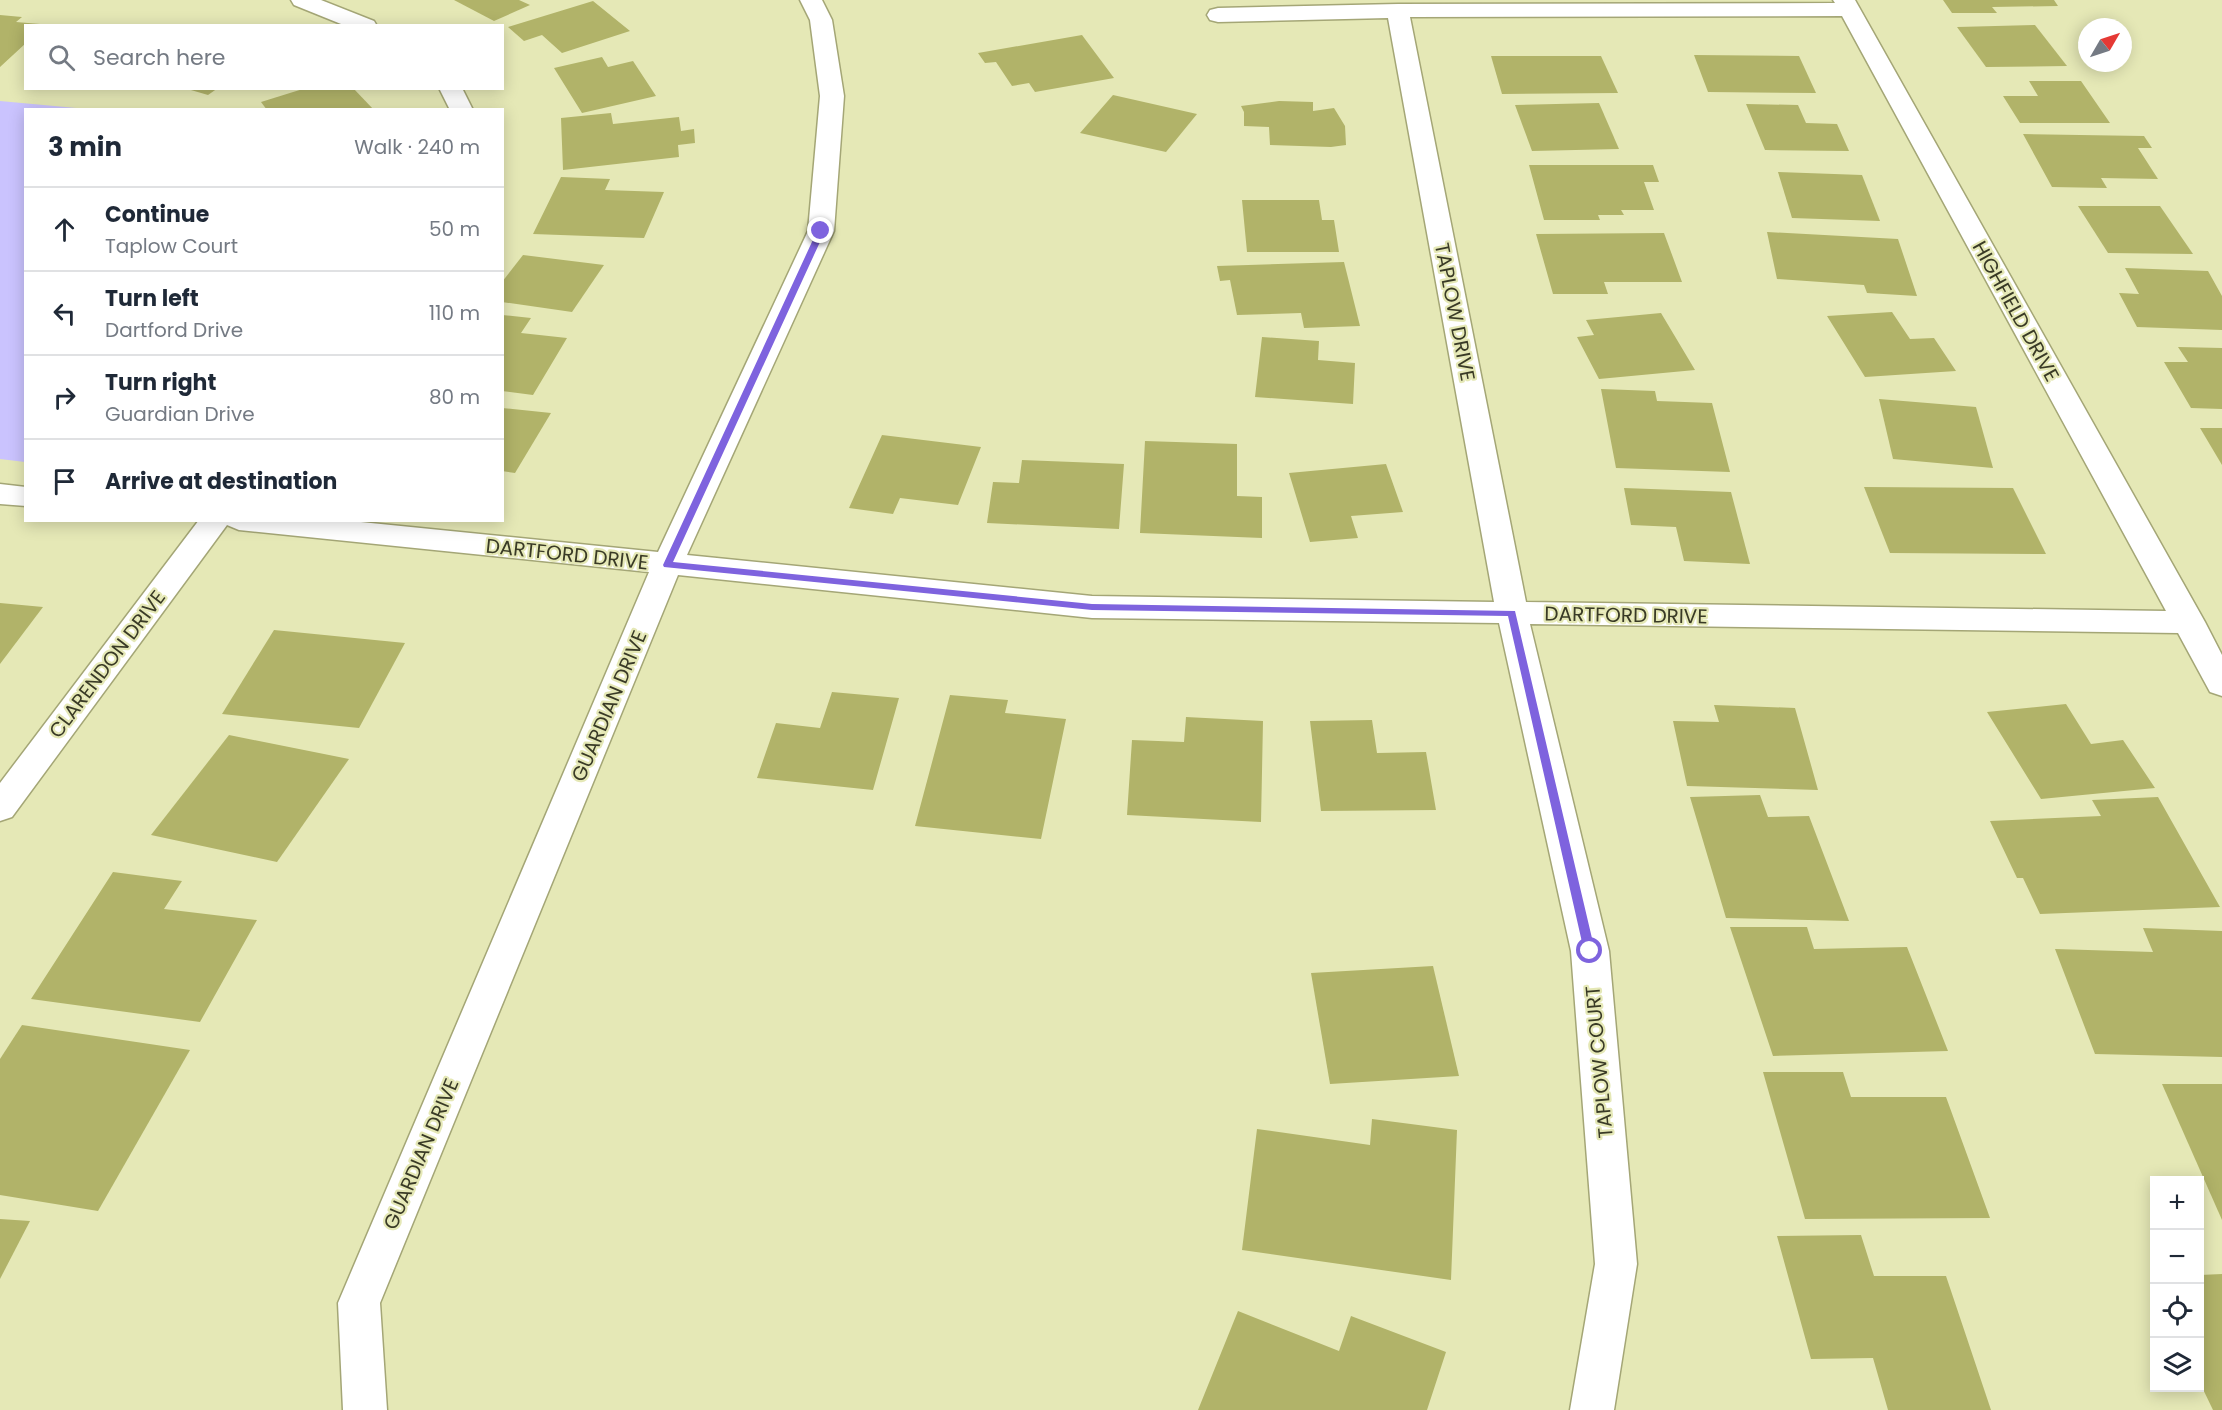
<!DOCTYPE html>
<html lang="en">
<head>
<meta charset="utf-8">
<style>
  body { margin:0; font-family:Poppins,sans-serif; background:#f6f6f7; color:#1f2937 }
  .controls { position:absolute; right:18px; bottom:18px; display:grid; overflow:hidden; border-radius:0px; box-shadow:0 3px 15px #0003 }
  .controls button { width:54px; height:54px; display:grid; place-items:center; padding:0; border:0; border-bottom:2px solid #e0e1e3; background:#fff; color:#1f2937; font:30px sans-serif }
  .compass { position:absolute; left:2078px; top:18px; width:54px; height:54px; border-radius:50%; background:#fff; box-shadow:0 3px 15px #0003; rotate:51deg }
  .stop { position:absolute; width:18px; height:18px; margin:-14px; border:4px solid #7e63de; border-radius:50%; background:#fff }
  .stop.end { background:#7e63de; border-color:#fff; box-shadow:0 2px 6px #0008 }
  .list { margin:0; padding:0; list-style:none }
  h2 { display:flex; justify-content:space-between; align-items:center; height:78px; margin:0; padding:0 24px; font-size:26px }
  h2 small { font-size:20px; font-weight:400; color:#747a83 }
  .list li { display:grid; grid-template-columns:39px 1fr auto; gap:18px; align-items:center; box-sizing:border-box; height:84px; padding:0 24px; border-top:2px solid #e0e1e3 }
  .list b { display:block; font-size:22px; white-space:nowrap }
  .list p { margin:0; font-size:20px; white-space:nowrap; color:#747a83 }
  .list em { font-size:20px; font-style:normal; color:#747a83 }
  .icon { flex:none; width:33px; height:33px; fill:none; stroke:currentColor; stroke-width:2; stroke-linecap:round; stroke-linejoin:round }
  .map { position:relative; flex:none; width:2222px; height:1410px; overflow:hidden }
  .search { position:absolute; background:#fff; box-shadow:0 3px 15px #0003; left:24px; top:24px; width:480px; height:66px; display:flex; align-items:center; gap:15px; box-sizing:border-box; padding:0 21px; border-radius:0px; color:#747a83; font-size:22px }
  .panel { position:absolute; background:#fff; box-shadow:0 3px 15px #0003; left:24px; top:108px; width:480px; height:414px; border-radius:0px }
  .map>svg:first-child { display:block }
  .green { fill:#cac3fe }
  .building { fill:#b1b369 }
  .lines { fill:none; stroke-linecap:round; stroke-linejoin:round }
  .street-casing { stroke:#a4a676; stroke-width:3 }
  .street { fill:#fff; fill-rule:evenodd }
  .route { fill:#7e63de }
  .labels { text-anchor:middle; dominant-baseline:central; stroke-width:4.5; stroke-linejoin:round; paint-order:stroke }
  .street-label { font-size:20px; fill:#393a26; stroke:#e5e8b6 }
</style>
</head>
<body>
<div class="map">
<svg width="2222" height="1410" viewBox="0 0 2222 1410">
  <rect width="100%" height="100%" fill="#e5e8b6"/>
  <!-- green -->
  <path class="green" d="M0,101L87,109L26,110L25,462L0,459Z"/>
  <!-- building -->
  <g class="building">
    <path d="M454,0H519L530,5L494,21Z"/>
    <path d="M1943,0H2054L2058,6L1992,7L1997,13H1952Z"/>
    <path d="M593,1L630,31L562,53L542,35L524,41L508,27Z"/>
    <path d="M0,15L22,17L16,22L40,24L26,26V43L0,67Z"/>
    <path d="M2035,25L2067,66L1986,67L1957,27Z"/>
    <path d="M1082,35L1114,78L1035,92L1029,83L1012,86L996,62L985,63L978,53Z"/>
    <path d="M1694,55L1799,56L1816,93L1708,92Z"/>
    <path d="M1491,56H1601L1618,93L1502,94Z"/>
    <path d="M602,57L608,67L633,61L656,96L582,113L554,68Z"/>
    <path d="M2029,81H2081L2110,123H2020L2003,96H2038Z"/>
    <path d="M184,88H218L208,95Z"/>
    <path d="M306,88H353L374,110H267L261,102Z"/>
    <path d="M1113,95L1197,114L1166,152L1080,133Z"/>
    <path d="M1279,101L1313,102V111L1334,108L1345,126L1346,145L1331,147L1270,145L1269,127L1244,126V112L1241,106Z"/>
    <path d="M1599,103L1619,149L1532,151L1515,105Z"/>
    <path d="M1746,104L1798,105L1806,123L1837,124L1849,151L1765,150Z"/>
    <path d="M611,113L613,124L679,117L681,131L694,129L695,143L678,145L679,157L563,170L561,118Z"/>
    <path d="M2023,134L2144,136L2152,148H2138L2158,179L2101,178L2107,188L2052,187Z"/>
    <path d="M1529,165H1653L1659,182H1644L1654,210H1621L1624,215H1598L1600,220H1544Z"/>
    <path d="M1778,172L1862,175L1880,221L1792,218Z"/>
    <path d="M561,177L610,179L605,190L664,192L644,238L533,234Z"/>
    <path d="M1242,200H1319L1322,220H1334L1339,252H1247Z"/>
    <path d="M2078,206H2160L2193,254L2108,253Z"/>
    <path d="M1767,232L1898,239L1917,296L1867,293L1864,285L1777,279Z"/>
    <path d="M1664,233L1682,282H1604L1608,294H1553L1536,234Z"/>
    <path d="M523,255L604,265L572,312L502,302V282Z"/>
    <path d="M1344,262L1360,326L1304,328L1301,313L1237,315L1230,280L1220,281L1217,266Z"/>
    <path d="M2125,268L2208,271L2222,296V330L2137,327L2119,293L2139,294Z"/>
    <path d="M1892,312L1910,339L1934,338L1956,371L1865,377L1827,316Z"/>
    <path d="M1661,313L1695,370L1599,379L1577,337L1594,335L1586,320Z"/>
    <path d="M502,315L531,318L521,333L567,338L533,395L502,391Z"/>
    <path d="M1262,337L1319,341L1318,360L1355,363L1353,404L1255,397Z"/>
    <path d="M2178,347L2222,348V409L2191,408L2164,362H2188Z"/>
    <path d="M1601,389L1655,391L1657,401L1712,403L1730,472L1616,468Z"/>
    <path d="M1879,399L1976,407L1993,468L1893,459Z"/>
    <path d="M502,408L551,413L515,473L502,471Z"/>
    <path d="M2200,428H2222V465Z"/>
    <path d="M882,435L981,447L958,505L900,498L893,514L849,508Z"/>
    <path d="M1145,441L1237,444V496L1262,497V538L1140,533Z"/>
    <path d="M1022,460L1124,464L1119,529L987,523L993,482L1019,483Z"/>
    <path d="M1386,464L1403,512L1351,516L1358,538L1310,542L1289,473Z"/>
    <path d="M1864,487L2013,488L2046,554L1890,553Z"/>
    <path d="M1624,488L1731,492L1750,564L1684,561L1676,527L1631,525Z"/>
    <path d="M0,603L43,607L0,664Z"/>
    <path d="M274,630L405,643L359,728L222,714Z"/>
    <path d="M832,692L899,698L873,790L757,778L776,723L820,728Z"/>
    <path d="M950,695L1008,700L1005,713L1066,719L1041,839L915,826Z"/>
    <path d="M2066,704L2091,744L2123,740L2155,788L2041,799L1987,712Z"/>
    <path d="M1714,705L1795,708L1818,790L1687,786L1673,721L1719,722Z"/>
    <path d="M1186,717L1263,721L1261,822L1127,815L1132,740L1184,742Z"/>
    <path d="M1372,720L1377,753L1426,752L1436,810L1321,811L1310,721Z"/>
    <path d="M229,735L349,759L277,862L151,835Z"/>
    <path d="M1760,795L1768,817L1809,816L1849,921L1726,918L1690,797Z"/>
    <path d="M2158,797L2220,907L2040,914L2023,878H2017L1990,821L2101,816L2092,800Z"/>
    <path d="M113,872L182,881L164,909L257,920L200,1022L31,999Z"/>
    <path d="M1730,927H1807L1814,949L1907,947L1948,1051L1773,1056Z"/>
    <path d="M2143,928L2222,931V1057L2095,1054L2055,949L2153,952Z"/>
    <path d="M1433,966L1459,1076L1330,1084L1311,973Z"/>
    <path d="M22,1025L190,1050L98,1211L0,1195V1059Z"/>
    <path d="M1763,1072H1843L1851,1097H1946L1990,1218L1805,1219Z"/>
    <path d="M2162,1084H2222V1220Z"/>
    <path d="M1372,1119L1457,1130L1451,1280L1242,1250L1257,1129L1370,1145Z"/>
    <path d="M0,1219L30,1221L0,1279Z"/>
    <path d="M1861,1235L1874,1276H1946L1991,1410H1888L1873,1358L1811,1359L1777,1236Z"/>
    <path d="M2222,1274V1410H2213L2200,1383V1275Z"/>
    <path d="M1238,1311L1339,1351L1351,1316L1446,1352L1427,1410H1198Z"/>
  </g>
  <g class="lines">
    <!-- street casing -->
    <g class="street-casing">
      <g id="street">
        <path d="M291,0H321L374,21L377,26H346L294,5Z"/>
        <path d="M800,0H822L832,20L844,96L834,231L687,555L1092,596L1494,602L1388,18L1218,22L1210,20L1207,15L1210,10L1218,8L1398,4L1835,3L1833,0H1855L2205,622L2222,655V696L2210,692L2178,633L1530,624L1609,951L1637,1264L1614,1410H1570L1595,1264L1571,951L1499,623L1092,618L678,575L380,1303L387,1410H343L338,1303L649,572L239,530L227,525L12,817L0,821V783L199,520H341L658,552L808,231L820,96L810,20ZM1842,16L2166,611L1526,602L1410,17Z"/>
        <path d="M439,88H462L473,110H450Z"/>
        <path d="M0,484L26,487V506L0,504Z"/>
      </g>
    </g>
    <!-- street -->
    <use href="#street" class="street"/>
  </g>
  <!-- route -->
  <path class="route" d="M821,228L825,231L673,562L1092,604L1515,611L1595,951L1593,954H1586L1584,951L1508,616L1092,610L664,567L663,565L817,231Z"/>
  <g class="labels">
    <!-- street labels -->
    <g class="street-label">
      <text transform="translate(2016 311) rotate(61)">HIGHFIELD DRIVE</text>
      <text transform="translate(1455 312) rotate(79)">TAPLOW DRIVE</text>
      <text transform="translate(567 554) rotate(6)">DARTFORD DRIVE</text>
      <text transform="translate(1626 615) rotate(1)">DARTFORD DRIVE</text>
      <text transform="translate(107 664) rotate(-53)">CLARENDON DRIVE</text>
      <text transform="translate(609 706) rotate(-67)">GUARDIAN DRIVE</text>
      <text transform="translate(1599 1062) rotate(-95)">TAPLOW COURT</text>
      <text transform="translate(421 1154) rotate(-67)">GUARDIAN DRIVE</text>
    </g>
  </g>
</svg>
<div class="controls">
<button>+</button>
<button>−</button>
<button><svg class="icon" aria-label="locate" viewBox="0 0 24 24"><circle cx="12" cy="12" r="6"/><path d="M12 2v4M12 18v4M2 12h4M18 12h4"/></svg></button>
<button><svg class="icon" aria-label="layers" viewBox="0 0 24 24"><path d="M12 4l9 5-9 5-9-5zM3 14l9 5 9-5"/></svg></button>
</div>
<svg class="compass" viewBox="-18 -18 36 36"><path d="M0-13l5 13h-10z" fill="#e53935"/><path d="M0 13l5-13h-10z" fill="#747a83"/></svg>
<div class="stop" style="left:1590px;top:951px"></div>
<div class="stop end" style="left:821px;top:231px"></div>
<div class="search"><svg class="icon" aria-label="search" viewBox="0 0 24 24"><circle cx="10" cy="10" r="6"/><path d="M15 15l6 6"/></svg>Search here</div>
<section class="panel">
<h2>3 min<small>Walk · 240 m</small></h2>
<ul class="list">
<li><svg class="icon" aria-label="ahead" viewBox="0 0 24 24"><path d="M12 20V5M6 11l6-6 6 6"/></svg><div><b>Continue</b><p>Taplow Court</p></div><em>50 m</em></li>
<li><svg class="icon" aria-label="left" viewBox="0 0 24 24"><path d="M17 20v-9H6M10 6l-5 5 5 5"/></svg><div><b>Turn left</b><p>Dartford Drive</p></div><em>110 m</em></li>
<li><svg class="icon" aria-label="right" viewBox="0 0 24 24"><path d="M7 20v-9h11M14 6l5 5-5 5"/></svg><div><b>Turn right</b><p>Guardian Drive</p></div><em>80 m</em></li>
<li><svg class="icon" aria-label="arrive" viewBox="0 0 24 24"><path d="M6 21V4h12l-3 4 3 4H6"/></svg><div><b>Arrive at destination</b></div></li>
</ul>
</section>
</div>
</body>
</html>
